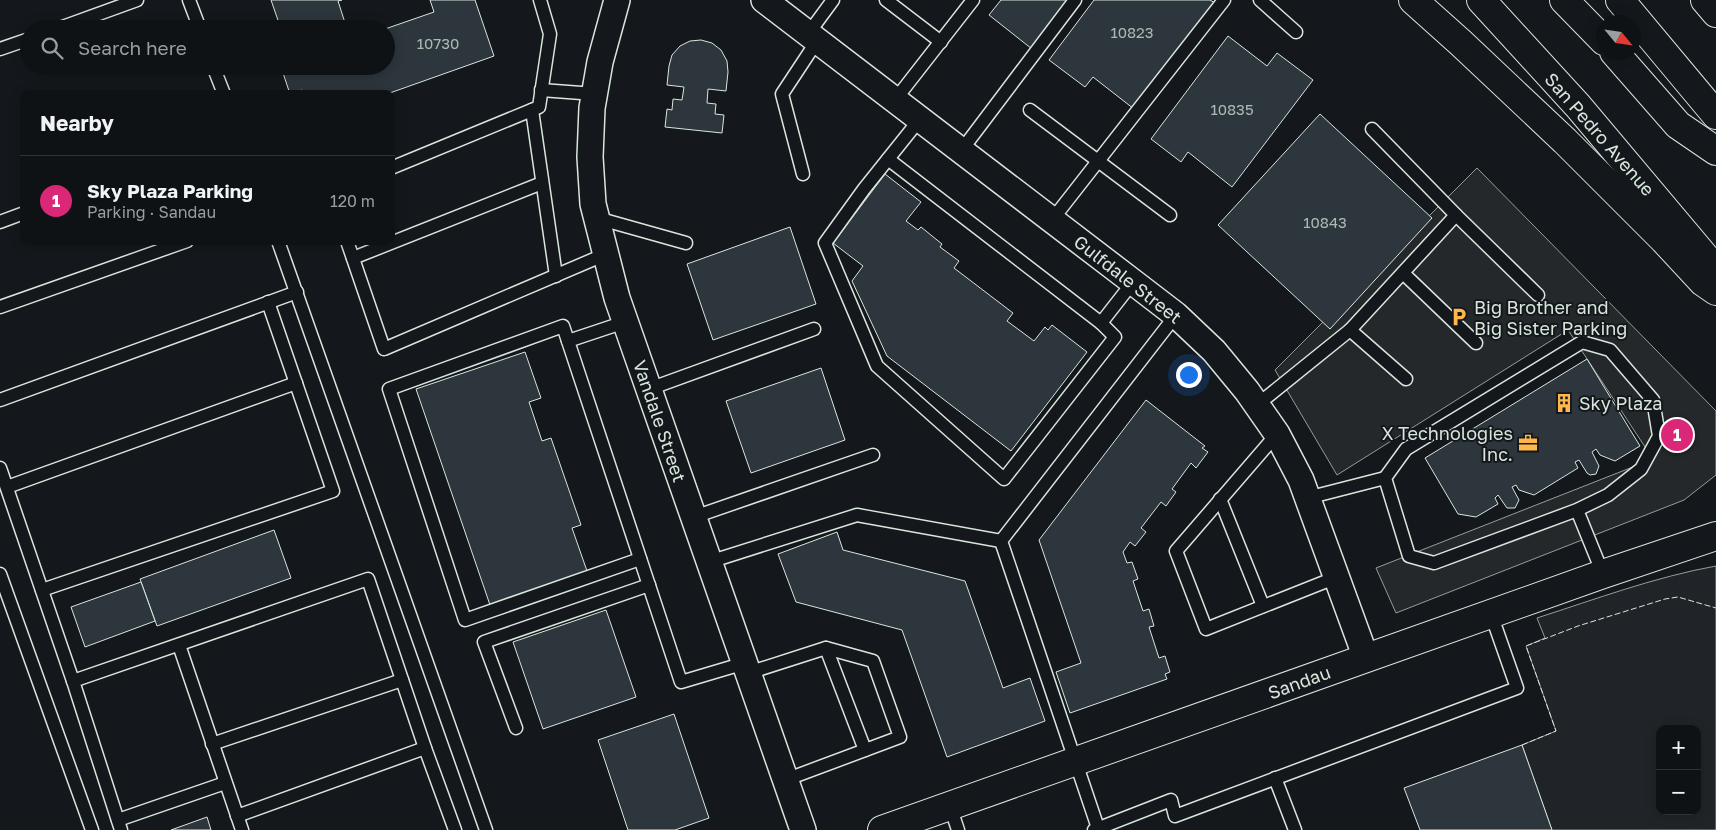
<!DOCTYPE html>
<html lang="en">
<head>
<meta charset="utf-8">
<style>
  body { margin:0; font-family:"Golos Text",sans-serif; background:#1d2022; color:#f1f3f6 }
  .controls { position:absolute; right:15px; bottom:15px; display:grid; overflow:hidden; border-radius:10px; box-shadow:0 2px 12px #0003 }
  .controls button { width:45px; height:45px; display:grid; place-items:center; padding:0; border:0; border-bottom:1px solid #2f3234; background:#0f1215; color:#f1f3f6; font:25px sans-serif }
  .compass { position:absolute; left:1596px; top:15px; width:45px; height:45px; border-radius:50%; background:#0f1215; box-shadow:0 2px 12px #0003; rotate:119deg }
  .you { position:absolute; left:1188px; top:374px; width:18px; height:18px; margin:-12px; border:4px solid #fff; border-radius:50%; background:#1a73e8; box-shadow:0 0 0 8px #1a73e833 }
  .badge { display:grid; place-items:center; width:32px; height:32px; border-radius:50%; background:#db2777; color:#fff; font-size:16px; font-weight:700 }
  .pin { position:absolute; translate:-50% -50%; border:2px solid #fff; box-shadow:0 1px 5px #0006 }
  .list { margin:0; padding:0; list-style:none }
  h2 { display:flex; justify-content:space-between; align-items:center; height:65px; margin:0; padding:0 20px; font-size:21px }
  h2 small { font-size:16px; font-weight:400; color:#9b9ea0 }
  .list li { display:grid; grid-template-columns:32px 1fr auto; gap:15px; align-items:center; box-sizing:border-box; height:90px; padding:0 20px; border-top:1px solid #2f3234 }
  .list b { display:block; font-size:19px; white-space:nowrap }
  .list p { margin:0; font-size:16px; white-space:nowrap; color:#9b9ea0 }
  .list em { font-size:16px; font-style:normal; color:#9b9ea0 }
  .icon { flex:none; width:28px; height:28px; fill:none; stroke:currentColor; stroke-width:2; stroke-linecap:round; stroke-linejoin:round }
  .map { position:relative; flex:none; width:1716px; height:830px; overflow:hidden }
  .search { position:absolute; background:#0f1215; box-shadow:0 2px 12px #0003; left:20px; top:20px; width:375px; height:55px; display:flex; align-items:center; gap:12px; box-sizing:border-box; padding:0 18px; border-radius:28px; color:#9b9ea0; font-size:19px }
  .panel { position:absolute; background:#0f1215; box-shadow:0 2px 12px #0003; left:20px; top:90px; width:375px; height:155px; border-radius:10px }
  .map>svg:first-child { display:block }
  .green { fill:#202428; stroke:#939e99; fill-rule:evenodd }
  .parking { fill:#24282b; stroke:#939e99 }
  .building { fill:#2c363c; stroke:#d8e6dc }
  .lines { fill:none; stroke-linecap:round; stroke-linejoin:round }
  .service-casing { stroke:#d8e6dc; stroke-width:15 }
  .minor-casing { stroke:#d8e6dc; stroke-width:28 }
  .tertiary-casing { stroke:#d8e6dc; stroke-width:30 }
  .secondary-casing { stroke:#d8e6dc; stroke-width:30 }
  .motorway-casing { stroke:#d8e6dc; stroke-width:30 }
  .service { stroke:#14181c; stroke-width:12 }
  .minor { stroke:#14181c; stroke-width:25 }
  .tertiary { stroke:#14181c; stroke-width:28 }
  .secondary { stroke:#14181c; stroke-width:28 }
  .motorway { stroke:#14181c; stroke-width:28 }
  .fence { stroke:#d8e6dc; stroke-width:1; stroke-dasharray:6 2.5; stroke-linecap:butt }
  .labels { text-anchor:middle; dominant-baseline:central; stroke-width:4; stroke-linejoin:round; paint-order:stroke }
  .number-label { font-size:15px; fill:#adbab4 }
  .street-label { font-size:18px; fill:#d8e6dc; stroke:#14181c }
  .poi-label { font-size:18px; fill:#d8e6dc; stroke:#14181c; text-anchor:start }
</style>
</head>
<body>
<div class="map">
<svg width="1716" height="830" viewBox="0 0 1716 830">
  <rect width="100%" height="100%" fill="#14181c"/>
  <!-- green -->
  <path class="green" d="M1716,566V830H1552L1522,745L1556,731L1526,646L1545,638L1537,618C1596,599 1655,577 1716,566ZM1660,729H1697V811H1660Z"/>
  <!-- parking -->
  <path class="parking" d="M1477,168L1716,411V475L1684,500L1396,613L1376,568L1653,459L1568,330L1337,475L1275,370Z"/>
  <!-- building -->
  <g class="building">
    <path d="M271,0H342L338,1L347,29H281Z"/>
    <path d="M430,0H475L494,56L387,94H303L302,90L290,94L283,73L295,69L294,66H386L385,29L434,12Z"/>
    <path d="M1001,0H1069L1032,49L989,15Z"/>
    <path d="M1094,0H1210L1215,3L1134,109L1093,77L1085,87L1049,60Z"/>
    <path d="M1228,36L1267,66L1277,53L1313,80L1232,187L1188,152L1181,162L1151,139Z"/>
    <path d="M701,40L712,43L721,50L727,61L728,72L726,91L708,89L707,103L716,104L715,114L724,115L722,133L665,127L667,109L672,110L673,99L682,100L684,87L667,85L669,66L672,55L680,46L690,41Z"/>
    <path d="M1320,114L1432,218L1330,329L1218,225Z"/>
    <path d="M885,174L921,202L906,221L918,230L921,227L942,244L940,247L959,261L954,268L1013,313L1007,321L1034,341L1045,327L1048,330L1052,325L1087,352L1011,451L887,356L852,281L863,266L833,243Z"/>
    <path d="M790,227L816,304L713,340L687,264Z"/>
    <path d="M525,352L541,398L529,402L542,441L551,438L581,525L572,528L587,571L490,605L416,389Z"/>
    <path d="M1587,359L1640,446L1615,461L1600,455L1596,449L1592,452L1599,466L1596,474L1590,475L1587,473L1579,460L1575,462L1578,468L1534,495L1519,490L1516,485L1512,487L1519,500L1515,508H1507L1498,495L1495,498L1498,504L1476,517L1458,514L1425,458Z"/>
    <path d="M821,368L845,440L751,473L726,401Z"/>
    <path d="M1146,400L1205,446L1202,448L1208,452L1196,468L1191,463L1172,489L1176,492L1166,506L1161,502L1141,528L1146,532L1135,546L1130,542L1123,552L1127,563L1132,562L1138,579L1133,581L1143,611L1149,609L1154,626L1149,627L1159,658L1165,656L1170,672L1165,674L1167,679L1070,713L1056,672L1081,663L1039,540Z"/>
    <path d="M274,530L291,578L157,626L140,579Z"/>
    <path d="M837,532L843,550L965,581L1003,688L1030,678L1045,721L947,757L902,630L796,602L778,554Z"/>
    <path d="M141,582L155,621L85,647L71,607Z"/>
    <path d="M606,610L636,697L543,729L513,642Z"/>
    <path d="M674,714L709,818L675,830H628L598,740Z"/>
    <path d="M1522,745L1552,830H1420L1404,788Z"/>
    <path d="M207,817L211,830H171Z"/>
  </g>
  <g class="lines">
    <!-- service casing -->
    <g class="service-casing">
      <g id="service">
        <path d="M189,0L200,29"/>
        <path d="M886,0L941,42"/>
        <path d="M1260,0L1296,32"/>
        <path d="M57,29L137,0"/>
        <path d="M808,34L833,0"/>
        <path d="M0,49L29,39"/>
        <path d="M213,66L224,94"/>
        <path d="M541,90L595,94"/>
        <path d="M895,100L973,0"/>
        <path d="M532,110L556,276"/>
        <path d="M1030,110L1170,215"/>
        <path d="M920,119L864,189L825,243L877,366L1004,479L1115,337L1101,323L1133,282"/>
        <path d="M961,151L1075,0"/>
        <path d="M888,159L1101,323"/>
        <path d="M391,168L539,107L550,34L540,0"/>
        <path d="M803,174L782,94L817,41"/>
        <path d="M1456,215L1538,295"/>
        <path d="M597,218L686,243"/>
        <path d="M1052,220L1224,0"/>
        <path d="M0,222L24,213"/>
        <path d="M278,241L486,830"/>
        <path d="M347,241L384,349L606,254"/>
        <path d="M353,258L542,183"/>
        <path d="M1403,273L1476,343"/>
        <path d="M0,307L187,241"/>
        <path d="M625,322L568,341L681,682L745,663"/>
        <path d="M1350,330L1406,379"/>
        <path d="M568,341L563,326L389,389L465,620L640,559"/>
        <path d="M649,389L814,329"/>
        <path d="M0,400L297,292"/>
        <path d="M1257,405L1350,330L1456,215L1372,129"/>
        <path d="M1277,434L1176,551L1206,629L1337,577"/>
        <path d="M0,468L73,681"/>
        <path d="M7,487L296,383"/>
        <path d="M1307,498L1385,478"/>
        <path d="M1220,499L1263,606"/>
        <path d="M1577,510L1434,563L1409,556L1385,478L1406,449L1582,342L1610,350L1653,400L1659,436L1641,469L1608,495L1577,510L1603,574"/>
        <path d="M694,517L873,455"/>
        <path d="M709,562L857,515L1001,541"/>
        <path d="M0,574L92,830"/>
        <path d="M42,590L333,491L268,302"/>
        <path d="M179,645L242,830"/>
        <path d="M826,648L865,750"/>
        <path d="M748,673L826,648L873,661L900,737L785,780"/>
        <path d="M516,728L484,642L649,585"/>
        <path d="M212,744L402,680"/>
        <path d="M1275,778L1295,830"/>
        <path d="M950,806L958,830"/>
        <path d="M237,816L425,748"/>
        <path d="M118,820L225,783"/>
        <path d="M1098,828L1001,541L1176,315"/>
        <path d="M121,830L73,681L368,579L425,748L455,830"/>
        <path d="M1094,830L1171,800L1175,816L1517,688L1491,614"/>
      </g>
    </g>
    <!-- minor casing -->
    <g class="minor-casing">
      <g id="minor">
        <path d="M617,0L600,62L592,108L590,157L593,204L617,298L803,830"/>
        <path d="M764,0L1133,282L1176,315L1214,351L1247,391L1277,434L1301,480L1366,658"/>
      </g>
    </g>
    <!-- tertiary casing -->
    <g class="tertiary-casing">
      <path id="tertiary" d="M882,830L1603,574L1716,536"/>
    </g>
    <!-- secondary casing -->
    <g class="secondary-casing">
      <path id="secondary" d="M1481,0L1578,106L1716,270"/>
    </g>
    <!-- motorway casing -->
    <g class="motorway-casing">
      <g id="motorway">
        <path d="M1413,0L1461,43L1565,141L1664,240L1703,282L1716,291"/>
        <path d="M1564,0L1604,41"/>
        <path d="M1620,0L1716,115"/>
        <path d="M1705,0L1716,13"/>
        <path d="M1614,52L1678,125L1716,151"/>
      </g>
    </g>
    <!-- service -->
    <use href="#service" class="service"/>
    <!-- minor -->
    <use href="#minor" class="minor"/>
    <!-- tertiary -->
    <use href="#tertiary" class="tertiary"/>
    <!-- secondary -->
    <use href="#secondary" class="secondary"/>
    <!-- motorway -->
    <use href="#motorway" class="motorway"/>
    <!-- fence -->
    <path class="fence" d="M1522,745L1556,731L1526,646L1578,626L1665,599L1678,597L1716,608"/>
  </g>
  <!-- icons -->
  <defs>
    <g id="parking-bare" transform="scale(1.5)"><path d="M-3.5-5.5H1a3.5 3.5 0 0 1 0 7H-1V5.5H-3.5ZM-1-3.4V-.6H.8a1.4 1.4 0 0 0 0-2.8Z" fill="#ffb74d" stroke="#14181c" stroke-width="2.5" paint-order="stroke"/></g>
    <g id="building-bare" transform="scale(1.5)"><path d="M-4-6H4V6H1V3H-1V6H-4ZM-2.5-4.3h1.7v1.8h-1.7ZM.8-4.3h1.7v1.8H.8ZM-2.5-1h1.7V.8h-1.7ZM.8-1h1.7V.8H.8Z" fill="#ffb74d" stroke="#14181c" stroke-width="2.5" paint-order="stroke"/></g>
    <g id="office-bare" transform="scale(1.5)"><path d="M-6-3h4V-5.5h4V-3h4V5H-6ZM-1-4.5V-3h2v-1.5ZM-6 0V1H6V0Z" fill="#ffb74d" stroke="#14181c" stroke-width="2.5" paint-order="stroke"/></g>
  </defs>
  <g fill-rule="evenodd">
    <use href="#parking-bare" x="1459" y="317"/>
    <use href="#building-bare" x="1564" y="403"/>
    <use href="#office-bare" x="1528" y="443"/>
  </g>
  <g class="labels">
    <!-- number labels -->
    <g class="number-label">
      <text x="1132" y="32">10823</text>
      <text x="438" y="43">10730</text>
      <text x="1232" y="109">10835</text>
      <text x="1325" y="222">10843</text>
    </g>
    <!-- street labels -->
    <g class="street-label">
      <text transform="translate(1600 134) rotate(49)">San Pedro Avenue</text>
      <text transform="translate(1128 279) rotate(38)">Gulfdale Street</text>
      <text transform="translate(660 421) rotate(71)">Vandale Street</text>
      <text transform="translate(1299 682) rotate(-20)">Sandau</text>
    </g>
    <!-- poi labels -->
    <g class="poi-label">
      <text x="1474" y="307">Big Brother and<tspan x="1474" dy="21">Big Sister Parking</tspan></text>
      <text x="1579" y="403">Sky Plaza</text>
      <text x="1513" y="433" text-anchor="end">X Technologies<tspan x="1513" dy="21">Inc.</tspan></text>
    </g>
  </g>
</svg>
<div class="controls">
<button>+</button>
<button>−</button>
</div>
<svg class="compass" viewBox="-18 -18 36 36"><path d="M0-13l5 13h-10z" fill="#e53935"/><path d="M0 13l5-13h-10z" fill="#9b9ea0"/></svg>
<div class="you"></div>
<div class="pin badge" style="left:1677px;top:435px">1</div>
<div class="search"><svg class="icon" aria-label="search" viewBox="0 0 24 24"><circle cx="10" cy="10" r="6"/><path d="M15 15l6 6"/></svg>Search here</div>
<section class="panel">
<h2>Nearby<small></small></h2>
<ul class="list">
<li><span class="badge">1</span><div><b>Sky Plaza Parking</b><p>Parking · Sandau</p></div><em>120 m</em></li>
</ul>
</section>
</div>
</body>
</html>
